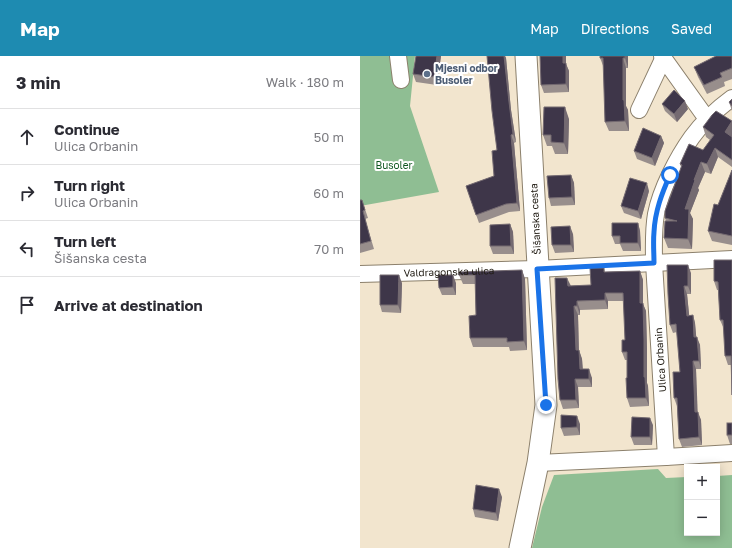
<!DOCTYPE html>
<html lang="en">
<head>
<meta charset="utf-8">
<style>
  body { margin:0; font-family:"Golos Text",sans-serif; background:#f2f2f3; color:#2b2b33 }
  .controls { position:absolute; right:12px; bottom:12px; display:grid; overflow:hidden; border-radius:0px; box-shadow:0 2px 10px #0003 }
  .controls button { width:36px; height:36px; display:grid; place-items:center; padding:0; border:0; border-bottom:1px solid #e1e1e2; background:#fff; color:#2b2b33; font:20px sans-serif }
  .stop { position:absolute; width:12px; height:12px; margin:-9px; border:3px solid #1a73e8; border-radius:50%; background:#fff }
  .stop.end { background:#1a73e8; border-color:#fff; box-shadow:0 1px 4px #0008 }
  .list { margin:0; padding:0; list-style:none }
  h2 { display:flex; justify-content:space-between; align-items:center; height:52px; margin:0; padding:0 16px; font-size:17px }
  h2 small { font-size:13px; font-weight:400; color:#7c7c81 }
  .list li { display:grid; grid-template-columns:26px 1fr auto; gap:12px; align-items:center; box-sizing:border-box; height:56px; padding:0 16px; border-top:1px solid #e1e1e2 }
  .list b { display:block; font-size:15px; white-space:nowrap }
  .list p { margin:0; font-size:13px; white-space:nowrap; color:#7c7c81 }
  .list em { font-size:13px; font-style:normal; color:#7c7c81 }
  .icon { flex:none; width:22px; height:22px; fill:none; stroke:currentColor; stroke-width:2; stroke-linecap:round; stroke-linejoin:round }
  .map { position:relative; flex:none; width:372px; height:492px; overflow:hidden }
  header { display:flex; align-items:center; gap:24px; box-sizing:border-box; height:56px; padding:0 20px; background:#1e8bb1; color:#fff }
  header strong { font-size:19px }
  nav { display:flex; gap:22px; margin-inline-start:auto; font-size:14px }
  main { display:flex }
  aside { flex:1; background:#fff }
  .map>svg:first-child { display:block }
  .forest { fill:#8fbe93 }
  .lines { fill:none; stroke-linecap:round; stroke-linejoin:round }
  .minor-casing { stroke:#8c806c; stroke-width:18 }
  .major-casing { stroke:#8c806c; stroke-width:23 }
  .minor { stroke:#fff; stroke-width:16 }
  .major { stroke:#fff; stroke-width:21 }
  .wall { fill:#988e8c }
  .shaded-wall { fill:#746a71 }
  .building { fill:#3e3649; stroke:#746a71 }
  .route { stroke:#1a73e8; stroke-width:5 }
  .service-dot { fill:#5c6f8a; stroke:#fff; stroke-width:1.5 }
  .labels { text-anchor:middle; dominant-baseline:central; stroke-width:4; stroke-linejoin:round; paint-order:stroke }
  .service-label { font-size:10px; font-weight:bold; fill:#4e5e75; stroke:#fff; text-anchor:start }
  .park-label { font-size:10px; fill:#105721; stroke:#fff }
  .street-label { font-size:10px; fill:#201b13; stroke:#fff }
</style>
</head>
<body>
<header>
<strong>Map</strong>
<nav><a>Map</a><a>Directions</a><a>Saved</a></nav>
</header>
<main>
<aside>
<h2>3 min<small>Walk · 180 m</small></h2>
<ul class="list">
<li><svg class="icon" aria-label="ahead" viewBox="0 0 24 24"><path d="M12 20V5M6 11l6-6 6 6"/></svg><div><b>Continue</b><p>Ulica Orbanin</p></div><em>50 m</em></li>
<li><svg class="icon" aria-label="right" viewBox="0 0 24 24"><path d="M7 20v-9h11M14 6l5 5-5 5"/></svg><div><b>Turn right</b><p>Ulica Orbanin</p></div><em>60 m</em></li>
<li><svg class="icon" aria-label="left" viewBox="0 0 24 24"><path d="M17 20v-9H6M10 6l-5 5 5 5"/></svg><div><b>Turn left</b><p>Šišanska cesta</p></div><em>70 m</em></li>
<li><svg class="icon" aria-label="arrive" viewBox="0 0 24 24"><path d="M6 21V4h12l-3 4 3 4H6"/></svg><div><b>Arrive at destination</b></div></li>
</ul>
</aside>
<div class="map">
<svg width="372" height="492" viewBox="0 0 372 492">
  <rect width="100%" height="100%" fill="#f2e5ce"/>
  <!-- forest -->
  <g class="forest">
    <path d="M0,0H55L50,50L79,136L0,150Z"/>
    <path d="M298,413L306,422L327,421V477H357V420L372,419V492H172L182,451L194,419Z"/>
  </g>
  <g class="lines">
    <!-- minor casing -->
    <g class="minor-casing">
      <g id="minor">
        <path d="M38,0L41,24"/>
        <path d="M302,0L347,63"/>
        <path d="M279,54L303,3"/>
        <path id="s1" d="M0,218L177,213L372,203"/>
        <path d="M306,401L294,207C294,191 293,175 296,158C301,133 317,102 332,81C343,66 357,53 372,42"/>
        <path d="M178,407L306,401L372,397"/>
      </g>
    </g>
    <!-- major casing -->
    <g class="major-casing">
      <path id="major" d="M160,492L178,407L186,349L166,0"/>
    </g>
    <!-- minor -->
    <use href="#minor" class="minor"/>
    <!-- major -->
    <use href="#major" class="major"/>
  </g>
  <!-- wall -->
  <g class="wall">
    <path d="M56,0H81L77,29L56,26L53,18Z"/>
    <path d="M127,0H145L146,2L151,54L156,86L154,87L160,155L149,156L119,167L106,130L134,120L137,94Z"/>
    <path d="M240,0H268V12H266V50L268,54L269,75H249L245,66L244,12L240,2Z"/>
    <path d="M372,0V23L364,26L365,30L347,38L338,21L334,11Z"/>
    <path d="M206,8L209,15V36L184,37L181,29Z"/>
    <path d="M372,43V55L369,46Z"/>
    <path d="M302,48L328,53L317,66L305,55Z"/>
    <path d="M209,63L208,98H195L192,90H187L183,79Z"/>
    <path d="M372,65V111L358,101L351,118L345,116L338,132L339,134L330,157L333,163L332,193L308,192L304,182L306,165L305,162L321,111L320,108L343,94L350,84L346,81L343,71Z"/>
    <path d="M301,80L304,87L295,110L277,103L274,95Z"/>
    <path d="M372,114V189L352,185L348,175L358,149Z"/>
    <path d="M211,119L214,127L215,149L191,150L189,142Z"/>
    <path d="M289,135L281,163L264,157L261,150Z"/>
    <path d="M0,144H2L8,162L5,163L14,193L0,197Z"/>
    <path d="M278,167L280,175L281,195H263L260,188H255L252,180Z"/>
    <path d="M150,168L153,176L154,198H133L130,190Z"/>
    <path d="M213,178L214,196L195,197L192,189Z"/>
    <path d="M372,204L371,309H368L365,300L364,273L360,264L358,234H357L354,225Z"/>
    <path d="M244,212L245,216L280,215L283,224V248L286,255L287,293V327L288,330L289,350L270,351L267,342V304H265L262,296L265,284L264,245H248V253L220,254V259H218L219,294L222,303L223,313L232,322V331H218L219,352L203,353L200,344L210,230L231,229Z"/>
    <path d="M162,214L165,223L167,294L150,295L149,291H113L110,282L116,259L115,228H103L99,219Z"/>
    <path d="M331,217V238H327L329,259H333L335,267L336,281L340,289L341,313H336L337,356L341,364L342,389L322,391L319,383L317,350L314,342L320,316L317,276L313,277L310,269L308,238Z"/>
    <path d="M42,227L41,257L22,256L20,249Z"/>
    <path d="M96,227V239H82L79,232Z"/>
    <path d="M372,367V388H370L367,379Z"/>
    <path d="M220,368V379L204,380L201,372Z"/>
    <path d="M293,369L292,389H274L271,381Z"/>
    <path d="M142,441L138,465L115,461L113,453Z"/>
  </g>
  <!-- shaded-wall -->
  <g class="shaded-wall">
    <path d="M77,0H81L77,29L74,21Z"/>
    <path d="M144,0H145L146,2L151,54L156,86L153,78L149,46Z"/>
    <path d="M203,0H206V8L209,15V36L206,28L203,7Z"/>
    <path d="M265,0H268V12L265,2Z"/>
    <path d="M263,2L266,12V50L268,54L269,75L265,65L263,44Z"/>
    <path d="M325,45L328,53L317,66L314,58Z"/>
    <path d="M205,51L209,63L208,98L204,87Z"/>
    <path d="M372,65V80L368,86L365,76Z"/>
    <path d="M151,79L154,87L160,155L157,147Z"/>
    <path d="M301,80L304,87L295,110L292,102Z"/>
    <path d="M355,92L358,101L351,118L347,108Z"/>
    <path d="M341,106L345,116L338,132L339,134L330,157L333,163L332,193L328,183L325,153L334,124Z"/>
    <path d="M211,119L214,127L215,149L212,141Z"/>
    <path d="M287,127L289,135L281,163L278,155Z"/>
    <path d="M278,167L280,175L281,195L278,187Z"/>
    <path d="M150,168L153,176L154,198L151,190Z"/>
    <path d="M210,170L213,178L214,196L211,189Z"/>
    <path d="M328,209L331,217V238L328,230Z"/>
    <path d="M162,214L165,223L167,294L164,285Z"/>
    <path d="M280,215L283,224V248L286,255L287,293V327L288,330L289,350L286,342L284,321L280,247Z"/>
    <path d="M39,219L42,227L41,257L38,249Z"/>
    <path d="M93,219L96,227V239L93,231Z"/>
    <path d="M207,222L211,230H208Z"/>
    <path d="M324,230L327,238L330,267L327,260Z"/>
    <path d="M245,237L248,245V253L245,244Z"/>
    <path d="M217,245L220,254V259L217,250Z"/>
    <path d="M214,250L218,259L219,303L216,294Z"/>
    <path d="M333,259L335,267L337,289L334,281Z"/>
    <path d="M337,281L340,289L341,313L339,305Z"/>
    <path d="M219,294L222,303L223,322L220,313Z"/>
    <path d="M333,305L336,313L338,364L335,356Z"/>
    <path d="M229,313L232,322V331L229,323Z"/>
    <path d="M215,323L218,331L219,352L216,344Z"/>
    <path d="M338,356L341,364L342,389L339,381Z"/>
    <path d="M217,360L220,368V379L217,371Z"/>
    <path d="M290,362L293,369L292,389L290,381Z"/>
    <path d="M139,433L142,441L138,465L136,457Z"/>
  </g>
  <!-- building -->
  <g class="building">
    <path d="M56,0H77L74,21L53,18Z"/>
    <path d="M127,0H144L149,46L153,78L151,79L157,147L146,148L116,159L106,130L134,120L132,95L137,94L132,55Z"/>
    <path d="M180,0H203V7H206V28L181,29Z"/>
    <path d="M240,0H265V2H263V44H264L265,65L245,66L243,2H240Z"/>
    <path d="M356,0H372V12L360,17L362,21L344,29L334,11Z"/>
    <path d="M314,34L325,45L314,58L302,48Z"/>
    <path d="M372,43V50L369,46Z"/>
    <path d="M184,51H205L204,87L191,86V79H183Z"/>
    <path d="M356,55L372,65L365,76L372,81V104L355,92L347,108L341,106L334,124H335L325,153H329L328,183L304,182L305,165H317L305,162V155L322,109L320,108L329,88L343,94L354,79L343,71L352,59Z"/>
    <path d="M283,72L301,80L292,102L274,95Z"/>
    <path d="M372,114V180L348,175L354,148L358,149Z"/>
    <path d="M211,119L212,141L189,142L187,120Z"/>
    <path d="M270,122L287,127L278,155L261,150Z"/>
    <path d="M0,144H2L5,154L3,155L11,185L0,188Z"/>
    <path d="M252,167H278V187H260V180H252Z"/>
    <path d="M150,168L151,190H130V169Z"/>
    <path d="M210,170L211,189H192L191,171Z"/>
    <path d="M354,204H372V339L371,300H365L363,264H360L358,226L354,225Z"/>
    <path d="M307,209H328V230H324L327,260L333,259L334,281H337L339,305H333L335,356H338L339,381L319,383L317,342H314L313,316H320L316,268L310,269L308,238Z"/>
    <path d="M230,212H244V216L280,215V247H283L284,284V321H285L286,342H267L266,322H267V296H262V284H265L263,237H245V244L217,245V250H214L216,294H219L220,313H229V323H215L216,344H200L198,323L195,222H207L208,230L231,229Z"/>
    <path d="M162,214L164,285L147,286V282H110L109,260L116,259L115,219H99V216Z"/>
    <path d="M20,219H39L38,249H20Z"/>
    <path d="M78,219H93V231L79,232Z"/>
    <path d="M201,359L217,360V371L201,372Z"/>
    <path d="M272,361L290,362V381H271Z"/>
    <rect x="367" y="367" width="5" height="12"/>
    <path d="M116,429L139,433L136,457L113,453Z"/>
  </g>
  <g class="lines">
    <!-- route -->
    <path class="route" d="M186,349L177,213L294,207C294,197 293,186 294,176C295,155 302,137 310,119"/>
  </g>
  <!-- markers -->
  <circle class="service-dot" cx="67" cy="18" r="4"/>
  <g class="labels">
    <!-- service labels -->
    <g class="service-label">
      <text x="75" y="12">Mjesni odbor<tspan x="75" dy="12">Busoler</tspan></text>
    </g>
    <!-- park labels -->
    <g class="park-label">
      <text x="34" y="109">Busoler</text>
    </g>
    <!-- street labels -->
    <g class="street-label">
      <text transform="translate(175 163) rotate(-93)">Šišanska cesta</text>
      <text stroke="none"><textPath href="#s1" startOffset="89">Valdragonska ulica</textPath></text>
      <text transform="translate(300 304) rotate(-94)">Ulica Orbanin</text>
    </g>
  </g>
</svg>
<div class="controls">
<button>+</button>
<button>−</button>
</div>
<div class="stop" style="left:310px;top:119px"></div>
<div class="stop end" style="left:186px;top:349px"></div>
</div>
</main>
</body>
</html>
